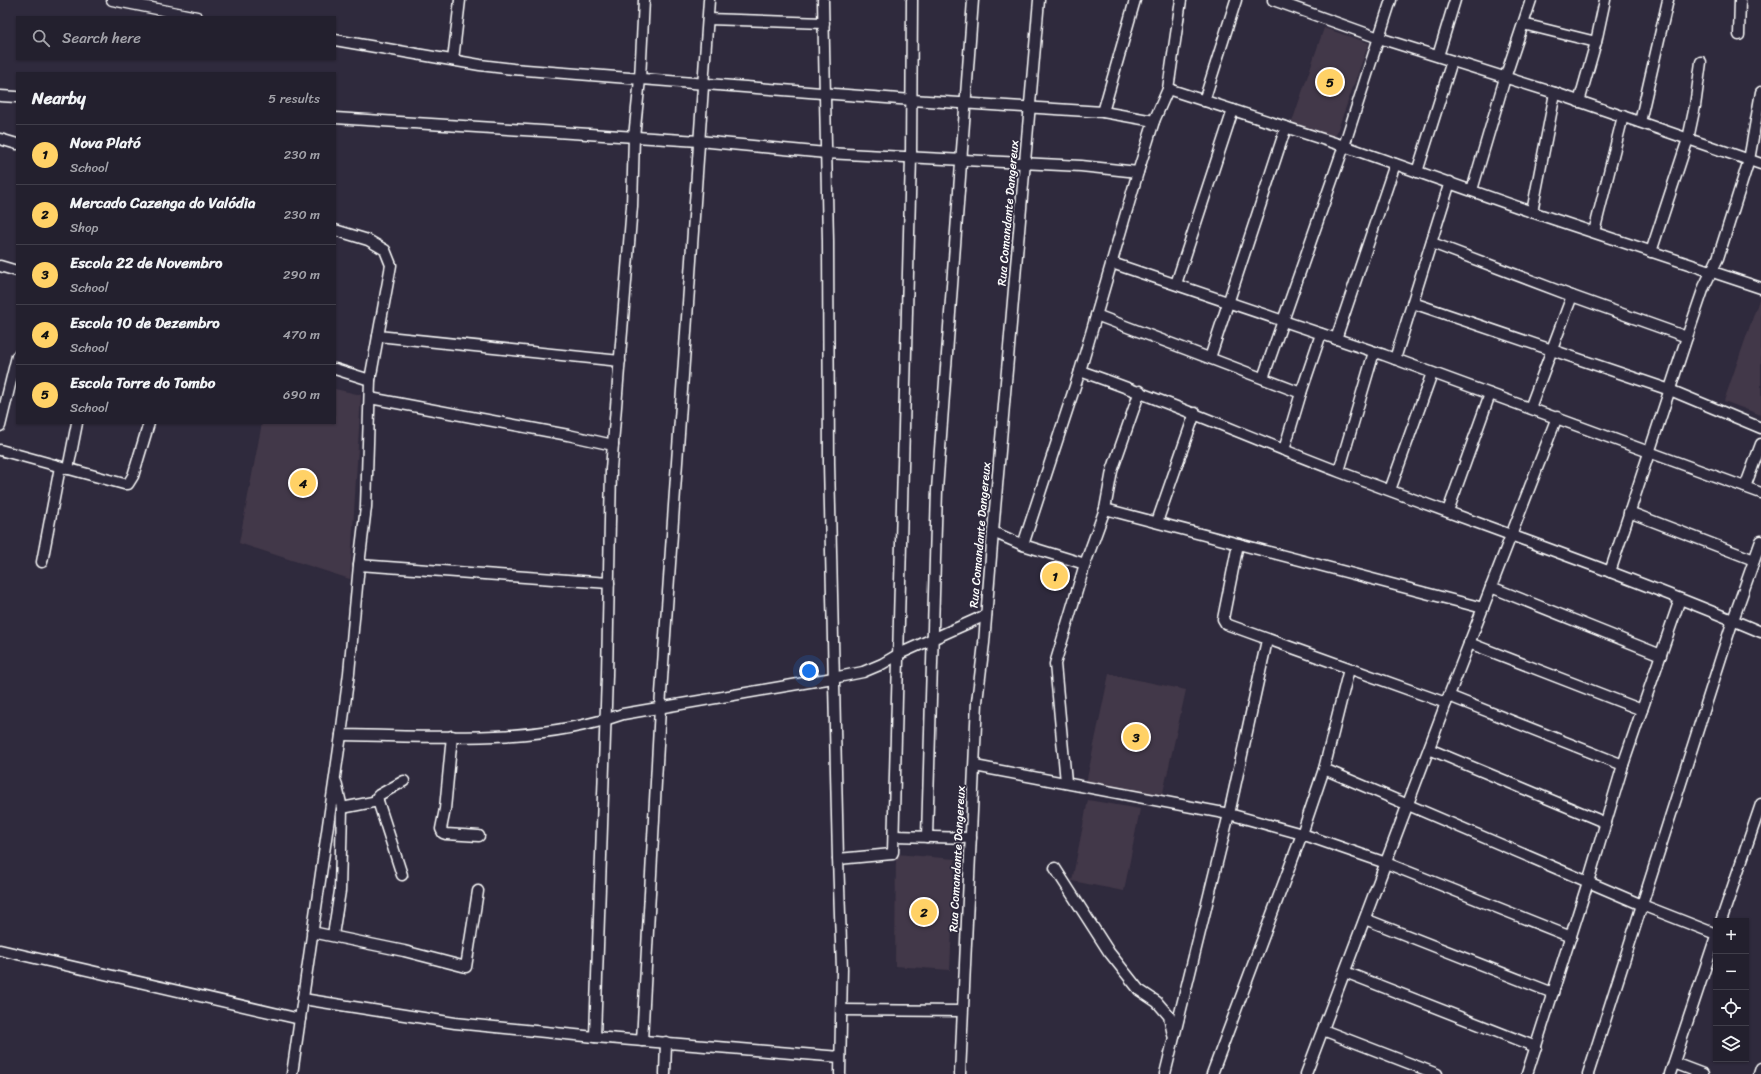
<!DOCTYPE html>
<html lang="en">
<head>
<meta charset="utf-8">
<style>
  body { margin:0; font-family:Sriracha,sans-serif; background:#2b2836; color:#f1f3f6 }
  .controls { position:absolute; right:12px; bottom:12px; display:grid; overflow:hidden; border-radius:0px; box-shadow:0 1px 3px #0004 }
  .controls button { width:36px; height:36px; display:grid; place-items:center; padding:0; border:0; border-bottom:1px solid #403e4a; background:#23202e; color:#f1f3f6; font:20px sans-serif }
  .you { position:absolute; left:809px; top:671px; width:14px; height:14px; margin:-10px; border:3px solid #fff; border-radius:50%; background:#1a73e8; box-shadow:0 0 0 6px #1a73e833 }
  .badge { display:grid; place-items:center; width:26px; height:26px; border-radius:50%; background:#ffd166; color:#111; font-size:13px; font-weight:700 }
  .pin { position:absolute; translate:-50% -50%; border:2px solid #fff; box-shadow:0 1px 4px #0006 }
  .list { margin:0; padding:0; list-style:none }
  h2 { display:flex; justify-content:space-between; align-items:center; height:52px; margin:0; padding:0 16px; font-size:17px }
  h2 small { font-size:13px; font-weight:400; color:#a3a3aa }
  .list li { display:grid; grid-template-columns:26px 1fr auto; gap:12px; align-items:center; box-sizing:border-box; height:60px; padding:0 16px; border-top:1px solid #403e4a }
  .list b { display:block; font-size:15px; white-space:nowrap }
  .list p { margin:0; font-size:13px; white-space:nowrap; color:#a3a3aa }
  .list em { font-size:13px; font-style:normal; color:#a3a3aa }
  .icon { flex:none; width:22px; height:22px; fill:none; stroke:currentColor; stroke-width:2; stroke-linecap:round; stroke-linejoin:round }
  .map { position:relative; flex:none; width:1761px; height:1074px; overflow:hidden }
  .search { position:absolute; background:#23202e; box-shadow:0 1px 3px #0004; left:16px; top:16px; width:320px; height:44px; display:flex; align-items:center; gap:10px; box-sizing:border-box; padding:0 14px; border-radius:0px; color:#a3a3aa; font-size:15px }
  .panel { position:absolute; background:#23202e; box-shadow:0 1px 3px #0004; left:16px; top:72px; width:320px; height:352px; border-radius:0px }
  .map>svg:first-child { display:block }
  .built { fill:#433848 }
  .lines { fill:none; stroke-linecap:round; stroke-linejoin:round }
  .minor-casing { stroke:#fff; stroke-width:13 }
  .minor { stroke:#2f2a3d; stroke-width:10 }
  .labels { text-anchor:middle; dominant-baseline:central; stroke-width:3.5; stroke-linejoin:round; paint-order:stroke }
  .street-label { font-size:12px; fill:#fff; stroke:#2f2a3d }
</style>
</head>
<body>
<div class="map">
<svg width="1761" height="1074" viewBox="0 0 1761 1074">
  <rect width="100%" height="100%" fill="#2f2a3d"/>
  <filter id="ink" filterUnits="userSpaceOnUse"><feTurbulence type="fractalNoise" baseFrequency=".025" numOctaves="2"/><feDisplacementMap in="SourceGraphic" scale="8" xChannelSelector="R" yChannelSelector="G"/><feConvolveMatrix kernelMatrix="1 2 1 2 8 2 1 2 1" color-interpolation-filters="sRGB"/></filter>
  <g filter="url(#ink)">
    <!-- built -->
    <g class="built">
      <path d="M1324,28L1369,43L1335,137L1292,122Z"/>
      <path d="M1761,294V415L1724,401Z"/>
      <path d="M335,389L361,395L350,579L239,543L262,423H335Z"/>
      <path d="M1109,674L1186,690L1162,797L1086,783Z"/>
      <path d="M1088,800L1140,809L1124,891L1072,881Z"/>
      <path d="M896,854L955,859L950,970L895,966Z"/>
    </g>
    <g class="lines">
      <!-- minor casing -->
      <g class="minor-casing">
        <g id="minor">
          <path d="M112,0L197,17"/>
          <path d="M823,0L828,241L829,463L838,859L842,969L840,1074"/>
          <path d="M1273,0L1379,38L1555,93L1761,164"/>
          <path d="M708,19L824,23"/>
          <path d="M1523,24L1596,42"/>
          <path d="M1739,35L1740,0"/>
          <path d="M335,40L480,65L513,69L912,100L1103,112L1154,121"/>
          <path d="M1438,56L1455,0"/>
          <path d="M453,60L460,0"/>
          <path d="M1168,89L1344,146L1532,212L1761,288"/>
          <path d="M0,96L17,97"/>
          <path d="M1204,101L1236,0"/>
          <path d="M1579,102L1596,42L1605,0"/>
          <path d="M1103,112L1135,0"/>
          <path d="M335,118L699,141L826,153L1081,166L1138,172"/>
          <path d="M1640,122L1668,0"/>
          <path d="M0,139L17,144"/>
          <path d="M1417,172L1452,61"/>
          <path d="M1472,190L1505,78L1531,0"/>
          <path d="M1532,212L1555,93"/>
          <path d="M335,230L368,240L385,250L391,265L370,380L366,507L359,565L349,673L341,735C434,736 534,745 623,714L833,678L863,672L882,664L899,654L986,615"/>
          <path d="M1594,232L1623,116"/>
          <path d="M1432,243L1572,296L1687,337"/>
          <path d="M1651,252L1688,139L1695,106L1701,62"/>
          <path d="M1112,263L1384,355L1761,493"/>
          <path d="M0,266L17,271"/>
          <path d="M1176,284L1233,110"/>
          <path d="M1413,303L1670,390L1761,428"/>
          <path d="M1096,315L1301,393L1284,450"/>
          <path d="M378,336L620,361"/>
          <path d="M1336,339L1395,164"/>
          <path d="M1210,358L1286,127"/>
          <path d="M1395,359L1450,182"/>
          <path d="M335,369L370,380"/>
          <path d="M1080,371C1168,401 1253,439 1340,472C1480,525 1622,573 1761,632"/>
          <path d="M1263,378L1344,146L1391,0"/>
          <path d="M1301,393L1321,334"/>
          <path d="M370,398L568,435L613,445"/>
          <path d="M1530,408L1572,296"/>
          <path d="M0,426L17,356"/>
          <path d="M0,450L124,484H128L133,476L149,423"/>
          <path d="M68,469L77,423"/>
          <path d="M1339,471L1374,352"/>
          <path d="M1745,487L1761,444"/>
          <path d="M1390,490L1432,373"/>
          <path d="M1105,509L1483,608"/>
          <path d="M1448,511L1490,394"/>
          <path d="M1629,512L1754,560"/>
          <path d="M1157,522L1195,413"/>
          <path d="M993,532L1023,545L1085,564"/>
          <path d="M1238,544L1223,619L1226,624L1446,703"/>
          <path d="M1023,545L1080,371L1138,172L1154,121L1168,89L1181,0"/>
          <path d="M42,562L60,467"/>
          <path d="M359,565L609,583"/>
          <path d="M1610,572L1687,337L1704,287L1718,258L1749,160L1761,92"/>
          <path d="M1491,587L1661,655"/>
          <path d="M1469,643L1642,710"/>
          <path d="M1449,696L1623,765"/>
          <path d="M452,736L445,809L441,829L443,833L446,834L479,836"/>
          <path d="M1429,749L1606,823"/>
          <path d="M975,766L1229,814L1302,834L1386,863L1571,937"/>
          <path d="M1324,769L1642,905L1716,934"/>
          <path d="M1066,782L1055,664L1085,564L1105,509L1112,471L1140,391"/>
          <path d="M378,801L377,797L379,795L404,781"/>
          <path d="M342,808L378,801L402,875"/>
          <path d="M894,836L971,838"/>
          <path d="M927,837L937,490L973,0"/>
          <path d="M838,859L892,854L893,852L911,157L912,0"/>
          <path d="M1055,868L1109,952L1139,990L1157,1002L1169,1016L1173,1035"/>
          <path d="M1365,919L1553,993"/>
          <path d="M1721,921L1761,804"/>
          <path d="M312,932L404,951L466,967L478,891"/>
          <path d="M333,935L340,891L342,808L336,782"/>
          <path d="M0,950L300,1019"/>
          <path d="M1345,972L1536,1047"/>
          <path d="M303,999L455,1023L595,1037L840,1057"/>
          <path d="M842,1010L962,1011"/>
          <path d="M1323,1030L1437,1074"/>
          <path d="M595,1037L607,675L611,469L632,206L634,137L640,79L644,0"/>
          <path d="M642,1041L660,708L709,0"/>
          <path d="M1674,1063L1703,1074"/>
          <path d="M292,1074L341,735"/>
          <path d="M665,1074L666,1042"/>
          <path d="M960,1074L977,702L984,643L993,532L1039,0"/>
          <path d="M1165,1074L1229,814L1267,640"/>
          <path d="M1212,1074L1302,834L1324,769L1349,669"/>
          <path d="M1306,1074L1446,703L1557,417"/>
          <path d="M1527,1074L1588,882L1623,765L1680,599"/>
          <path d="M1588,1074L1733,620L1761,541"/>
          <path d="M1670,1074L1716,936"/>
          <path d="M1759,1074L1761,1068"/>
        </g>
      </g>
      <!-- minor -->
      <use href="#minor" class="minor"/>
    </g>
  </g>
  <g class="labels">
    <!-- street labels -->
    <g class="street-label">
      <text transform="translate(1008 213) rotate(-85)">Rua Comandante Dangereux</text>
      <text transform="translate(980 535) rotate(-85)">Rua Comandante Dangereux</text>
      <text transform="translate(957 859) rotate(-87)">Rua Comandante Dangereux</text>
    </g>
  </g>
</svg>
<div class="controls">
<button>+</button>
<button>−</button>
<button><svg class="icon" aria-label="locate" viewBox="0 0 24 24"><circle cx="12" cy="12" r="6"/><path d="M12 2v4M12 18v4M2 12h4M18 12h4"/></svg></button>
<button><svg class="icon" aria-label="layers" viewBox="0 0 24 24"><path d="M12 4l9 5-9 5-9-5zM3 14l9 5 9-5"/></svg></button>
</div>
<div class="you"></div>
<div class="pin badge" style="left:1055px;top:576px">1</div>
<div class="pin badge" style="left:924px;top:912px">2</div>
<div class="pin badge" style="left:1136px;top:737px">3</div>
<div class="pin badge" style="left:303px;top:483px">4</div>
<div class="pin badge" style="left:1330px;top:82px">5</div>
<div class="search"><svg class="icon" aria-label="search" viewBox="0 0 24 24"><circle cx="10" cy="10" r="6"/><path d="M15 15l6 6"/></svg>Search here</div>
<section class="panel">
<h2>Nearby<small>5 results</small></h2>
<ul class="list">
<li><span class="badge">1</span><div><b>Nova Plató</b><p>School</p></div><em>230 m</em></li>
<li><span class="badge">2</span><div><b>Mercado Cazenga do Valódia</b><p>Shop</p></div><em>230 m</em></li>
<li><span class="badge">3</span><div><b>Escola 22 de Novembro</b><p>School</p></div><em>290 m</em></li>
<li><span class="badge">4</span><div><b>Escola 10 de Dezembro</b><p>School</p></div><em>470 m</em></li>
<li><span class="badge">5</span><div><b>Escola Torre do Tombo</b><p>School</p></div><em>690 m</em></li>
</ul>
</section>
</div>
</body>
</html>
